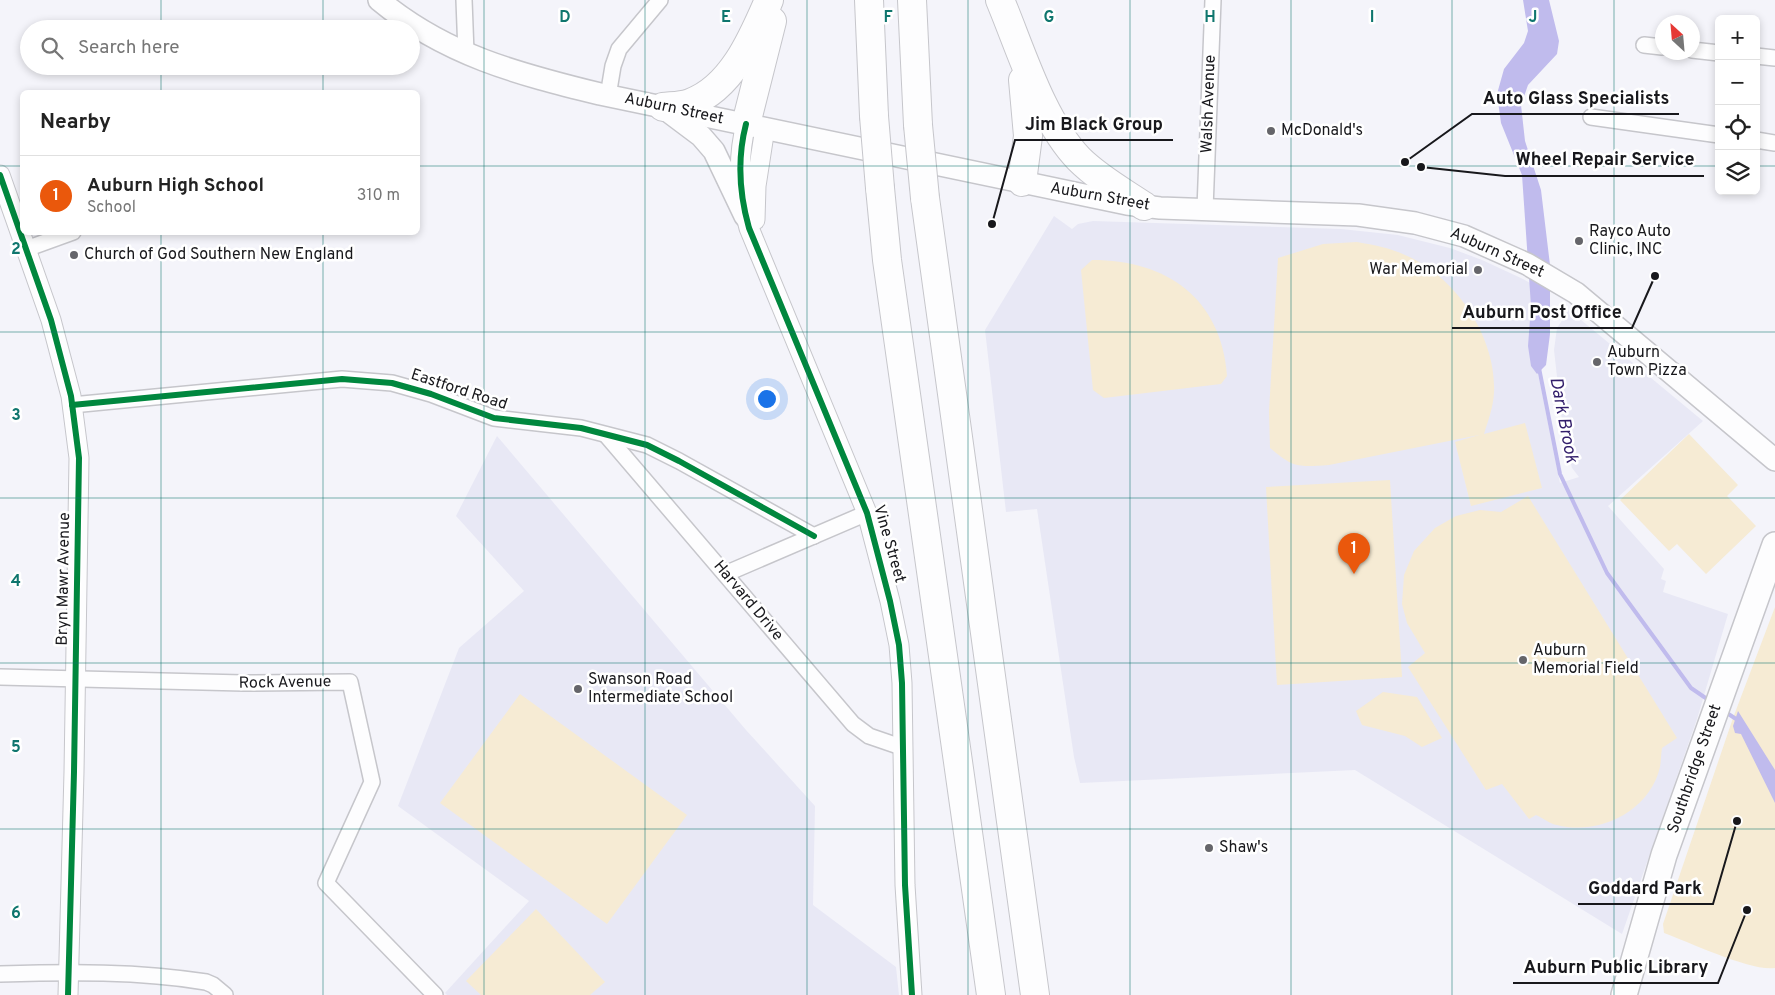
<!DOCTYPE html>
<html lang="en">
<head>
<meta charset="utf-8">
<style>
  body { margin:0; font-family:Overpass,sans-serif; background:#f6f6f6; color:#222 }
  .controls { position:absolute; right:15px; top:15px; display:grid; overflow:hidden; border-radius:8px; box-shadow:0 2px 8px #0003 }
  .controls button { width:45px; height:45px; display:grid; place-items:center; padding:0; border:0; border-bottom:1px solid #e0e0e0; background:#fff; color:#222; font:25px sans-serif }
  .compass { position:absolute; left:1655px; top:15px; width:45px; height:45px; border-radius:50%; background:#fff; box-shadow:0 2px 8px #0003; rotate:334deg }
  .you { position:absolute; left:766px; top:398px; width:18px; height:18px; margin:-12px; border:4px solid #fff; border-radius:50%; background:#1a73e8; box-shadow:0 0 0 8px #1a73e833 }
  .badge { display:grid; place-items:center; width:32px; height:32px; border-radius:50%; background:#ea580c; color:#fff; font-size:16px; font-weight:700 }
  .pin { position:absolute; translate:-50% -41px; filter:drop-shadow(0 1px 2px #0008) }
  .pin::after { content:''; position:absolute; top:26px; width:18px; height:15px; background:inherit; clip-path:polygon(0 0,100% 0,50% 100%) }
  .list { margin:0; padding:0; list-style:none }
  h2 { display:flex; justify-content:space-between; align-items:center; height:65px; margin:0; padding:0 20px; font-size:21px }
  h2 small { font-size:16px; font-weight:400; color:#767676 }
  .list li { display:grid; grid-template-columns:32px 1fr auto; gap:15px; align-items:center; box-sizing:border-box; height:80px; padding:0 20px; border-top:1px solid #e0e0e0 }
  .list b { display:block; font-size:19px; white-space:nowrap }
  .list p { margin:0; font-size:16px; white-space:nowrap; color:#767676 }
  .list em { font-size:16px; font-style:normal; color:#767676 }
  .icon { flex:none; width:28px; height:28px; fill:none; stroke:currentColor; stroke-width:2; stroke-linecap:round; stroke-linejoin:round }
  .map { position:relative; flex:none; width:1775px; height:995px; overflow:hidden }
  .search { position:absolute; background:#fff; box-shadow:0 2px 8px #0003; left:20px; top:20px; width:400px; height:55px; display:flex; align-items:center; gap:12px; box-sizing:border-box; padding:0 18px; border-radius:28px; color:#767676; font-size:19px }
  .panel { position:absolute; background:#fff; box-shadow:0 2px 8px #0003; left:20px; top:90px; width:400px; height:145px; border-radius:8px }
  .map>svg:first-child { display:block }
  .built { fill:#e8e8f5 }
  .green { fill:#f6ebd4 }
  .water { fill:#c0bbed }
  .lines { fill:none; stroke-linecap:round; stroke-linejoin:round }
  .stream { stroke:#c0bbed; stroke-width:4 }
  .minor-casing { stroke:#c6c6cb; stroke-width:18 }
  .tertiary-casing { stroke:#c6c6cb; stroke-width:21 }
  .secondary-casing { stroke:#c6c6cb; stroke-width:24 }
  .primary-casing { stroke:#c6c6cb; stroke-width:28 }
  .motorway-casing { stroke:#c6c6cb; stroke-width:30 }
  .minor { stroke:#fdfdfe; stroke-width:15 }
  .tertiary { stroke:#fdfdfe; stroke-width:19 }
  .secondary { stroke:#fdfdfe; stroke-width:21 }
  .primary { stroke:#fdfdfe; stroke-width:25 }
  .motorway { stroke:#fdfdfe; stroke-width:28 }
  .motorway-bridge-casing { stroke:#c6c6cb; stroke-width:30; stroke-linecap:butt }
  .motorway-bridge { stroke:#fdfdfe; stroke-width:28 }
  .cycleway-casing { stroke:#fff; stroke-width:9 }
  .cycleway { stroke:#00873e; stroke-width:6 }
  .grid { fill:none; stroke:#0f766e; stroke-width:1; stroke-opacity:0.55 }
  .poi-dot { fill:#65656a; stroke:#fff; stroke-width:2 }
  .labels { text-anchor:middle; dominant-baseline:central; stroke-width:5; stroke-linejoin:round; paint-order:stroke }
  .street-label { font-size:16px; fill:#18181c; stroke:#fff }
  .poi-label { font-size:16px; fill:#18181c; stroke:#fff; text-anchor:start }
  .water-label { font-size:18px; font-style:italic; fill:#321e6b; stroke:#fff }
  .grid-label { font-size:16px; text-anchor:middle; font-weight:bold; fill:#0f766e; stroke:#fff; stroke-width:5; stroke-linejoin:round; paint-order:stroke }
  .leader { fill:none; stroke:#18181c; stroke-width:2 }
  .callout-dot { fill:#18181c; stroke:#fff; stroke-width:2 }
  .callout-label { font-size:18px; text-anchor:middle; font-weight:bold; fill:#18181c; stroke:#fff; stroke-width:5; stroke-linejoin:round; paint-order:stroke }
</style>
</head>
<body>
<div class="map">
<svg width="1775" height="995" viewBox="0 0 1775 995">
  <rect width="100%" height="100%" fill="#f4f4fa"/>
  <!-- built -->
  <g class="built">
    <path d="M1054,216L1072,229L1078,224L1093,221L1341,229L1398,235L1450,248L1482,260L1523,279L1545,292L1537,368L1560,483L1579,477L1572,468L1564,439L1554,350L1557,328L1569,310L1703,421L1608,506L1664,569L1661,579L1666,581L1663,592L1728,614L1697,719L1622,934L1355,770L1080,783L1074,757L1037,509L1006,512L985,330Z"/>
    <path d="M497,436L746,730L815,806L813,905L896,967L899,995H447L445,993L529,901L398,806L459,648L524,591L456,516Z"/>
  </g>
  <!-- green -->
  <g class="green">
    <path d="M1357,242C1374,245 1390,248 1405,255C1456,276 1497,338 1494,393C1493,408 1488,421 1484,434L1525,423L1542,488L1471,506L1455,442L1479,435L1329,465C1297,467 1294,468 1270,448L1269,411L1278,258L1323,244Z"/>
    <path d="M1092,260C1167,260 1221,298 1227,376L1221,384L1104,398L1093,390L1081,270Z"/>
    <path d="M1689,434L1738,485L1727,496L1756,526L1706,574L1677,544L1669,551L1620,500Z"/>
    <path d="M1390,480L1402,677L1277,685L1266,487Z"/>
    <path d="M1528,496L1677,738L1662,748C1661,754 1661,761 1660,767C1650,811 1599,836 1557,825C1550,824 1543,818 1536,815L1529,819L1502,784L1486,790L1408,667L1425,653L1407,623L1402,604L1404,575L1414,551L1435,528L1456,516L1480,510L1501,512Z"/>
    <path d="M1775,607V968C1752,972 1689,942 1664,933L1663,924L1733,718Z"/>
    <path d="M1383,692L1417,697L1442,738L1422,747L1405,736L1362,725L1356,711Z"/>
    <path d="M520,694L687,815L607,924L440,803Z"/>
    <path d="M536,909L605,982L590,995H481L466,981Z"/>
  </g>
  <!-- water -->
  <g class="water">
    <path d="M1523,0H1549L1559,41L1557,54L1528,85L1521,105L1525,141L1541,190L1550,265V334L1546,365L1537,374L1531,366L1528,346L1531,306L1522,175L1501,123L1497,94L1504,69L1524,43L1528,31Z"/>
    <path d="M1738,711L1775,770V803L1741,734L1735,733L1733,726Z"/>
  </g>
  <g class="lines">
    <!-- stream -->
    <g class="stream">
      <path d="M1539,368L1560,474L1607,573L1691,688L1710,701"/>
      <path d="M1724,711L1739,721"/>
    </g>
    <!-- minor casing -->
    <g class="minor-casing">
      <g id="minor">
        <path d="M464,0L466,53"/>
        <path d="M1644,45L1662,47"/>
        <path d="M1692,50L1719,53"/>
        <path d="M1756,56L1775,58"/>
        <path d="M608,96L613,66L619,49L660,0"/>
        <path d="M1591,117L1719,135"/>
        <path d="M1756,140L1775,143"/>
        <path d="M1205,209L1213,0"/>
        <path d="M26,249L73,232"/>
        <path d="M72,405L342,379L392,383L431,394L494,418L581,428L647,445L679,461L814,536"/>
        <path d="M606,435L853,724L869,736L904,748"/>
        <path d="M725,574L867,513"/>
        <path d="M0,677L243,683L350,682L372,782L326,883L435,995"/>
        <path d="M0,974C69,972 138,971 206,982L213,985L225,995"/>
      </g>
    </g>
    <!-- tertiary casing -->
    <g class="tertiary-casing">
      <g id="tertiary">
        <path d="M746,124C737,159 739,193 749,228L867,513L890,601L899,645L902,683L905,885L912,995"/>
        <path d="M0,175L51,320L71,396L79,458L74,772L68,995"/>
        <path d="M755,220L756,186L765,128"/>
      </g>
    </g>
    <!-- secondary casing -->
    <g class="secondary-casing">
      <g id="secondary">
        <path d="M379,0C445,55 518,74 600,94L1127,204L1160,208L1358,215L1415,223L1464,236L1527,264L1576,293L1775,460"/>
        <path d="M669,112L701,136L714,151L745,216"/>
      </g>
    </g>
    <!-- primary casing -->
    <g class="primary-casing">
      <path id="primary" d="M1624,995L1664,855L1775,545"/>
    </g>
    <!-- motorway casing -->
    <g class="motorway-casing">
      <g id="motorway">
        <path d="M869,0L874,116"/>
        <path d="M912,0L918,125"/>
        <path d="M1000,0C1021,50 1042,121 1079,159C1098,178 1123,192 1144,206"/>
        <path d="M663,107C671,106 682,106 690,103C732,88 753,37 769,0"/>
        <path d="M746,124L772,21"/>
        <path d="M1022,182L1028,136L1023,80"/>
        <path d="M880,188L887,260L991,995"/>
        <path d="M925,198L1035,995"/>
      </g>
    </g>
    <!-- minor -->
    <use href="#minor" class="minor"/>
    <!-- tertiary -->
    <use href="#tertiary" class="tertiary"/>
    <!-- secondary -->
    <use href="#secondary" class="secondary"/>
    <!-- primary -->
    <use href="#primary" class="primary"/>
    <!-- motorway -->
    <use href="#motorway" class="motorway"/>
    <!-- motorway-bridge casing -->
    <g class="motorway-bridge-casing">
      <g id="motorway-bridge">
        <path d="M874,116L880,188"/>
        <path d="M918,125L925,198"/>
      </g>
    </g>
    <!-- motorway-bridge -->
    <use href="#motorway-bridge" class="motorway-bridge"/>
    <!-- cycleway casing -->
    <g class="cycleway-casing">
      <g id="cycleway">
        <path d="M746,124C737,159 739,193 749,228L867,513L890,601L899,645L902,683L905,885L912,995"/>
        <path d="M0,175L51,320L71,396L79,458L74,772L68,995"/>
        <path d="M72,405L342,379L392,383L431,394L494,418L581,428L647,445L679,461L814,536"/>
      </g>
    </g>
    <!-- cycleway -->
    <use href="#cycleway" class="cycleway"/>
  </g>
  <!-- grid -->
  <path class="grid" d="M161,0V29M323,0V29M484,0V995M645,0V995M807,0V995M968,0V995M1130,0V995M1291,0V995M1452,0V995M1614,0V995M161,66V92M323,66V92M0,166H22M418,166H1719M1756,166H1775M161,232V995M323,232V995M0,332H1775M0,498H1775M0,663H1775M0,829H1775"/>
  <!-- markers -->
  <g class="poi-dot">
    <circle cx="1271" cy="131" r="5"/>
    <circle cx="1579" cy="241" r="5"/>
    <circle cx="74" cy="255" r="5"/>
    <circle cx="1478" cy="270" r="5"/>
    <circle cx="1597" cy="362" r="5"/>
    <circle cx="1523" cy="660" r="5"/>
    <circle cx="578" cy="689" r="5"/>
    <circle cx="1209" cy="848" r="5"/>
  </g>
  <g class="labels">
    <!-- street labels -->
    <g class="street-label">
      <text transform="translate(1209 104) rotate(-88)">Walsh Avenue</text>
      <text transform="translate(674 109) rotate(12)">Auburn Street</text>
      <text transform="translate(1100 197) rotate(10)">Auburn Street</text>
      <text transform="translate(1497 253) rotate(24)">Auburn Street</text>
      <text transform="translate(459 390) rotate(18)">Eastford Road</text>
      <text transform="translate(889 544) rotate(74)">Vine Street</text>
      <text transform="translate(64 579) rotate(-89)">Bryn Mawr Avenue</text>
      <text transform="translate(748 601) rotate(50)">Harvard Drive</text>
      <text transform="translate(285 683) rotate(-1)">Rock Avenue</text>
      <text transform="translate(1695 769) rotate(-71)">Southbridge Street</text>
    </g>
    <!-- poi labels -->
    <g class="poi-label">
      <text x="1281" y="131">McDonald's</text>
      <text x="1589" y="232">Rayco Auto<tspan x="1589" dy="18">Clinic, INC</tspan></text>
      <text x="84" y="255">Church of God Southern New England</text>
      <text x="1468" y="270" text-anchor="end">War Memorial</text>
      <text x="1607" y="353">Auburn<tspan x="1607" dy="18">Town Pizza</tspan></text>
      <text x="1533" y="651">Auburn<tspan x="1533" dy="18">Memorial Field</tspan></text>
      <text x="588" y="680">Swanson Road<tspan x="588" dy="18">Intermediate School</tspan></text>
      <text x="1219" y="848">Shaw's</text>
    </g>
    <!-- water labels -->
    <g class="water-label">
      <text transform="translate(1563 420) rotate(79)">Dark Brook</text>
    </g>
  </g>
  <g class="grid-label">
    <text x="565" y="22">D</text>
    <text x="726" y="22">E</text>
    <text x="888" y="22">F</text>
    <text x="1049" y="22">G</text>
    <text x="1210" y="22">H</text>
    <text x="1372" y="22">I</text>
    <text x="1533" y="22">J</text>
    <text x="16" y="254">2</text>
    <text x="16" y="420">3</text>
    <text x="16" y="586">4</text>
    <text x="16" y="752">5</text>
    <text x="16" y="918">6</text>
  </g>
  <!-- callouts -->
  <path class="leader" d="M1405 162L1472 114H1679M992 224L1015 140H1173M1421 167L1505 176H1704M1655 276L1632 328H1452M1737 821L1713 904H1578M1747 910L1718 983H1513"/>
  <g class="callout-dot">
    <circle cx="1405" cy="162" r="5"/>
    <circle cx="992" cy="224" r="5"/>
    <circle cx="1421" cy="167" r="5"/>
    <circle cx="1655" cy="276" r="5"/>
    <circle cx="1737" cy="821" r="5"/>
    <circle cx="1747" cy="910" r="5"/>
  </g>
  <g class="callout-label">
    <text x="1576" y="104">Auto Glass Specialists</text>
    <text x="1094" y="130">Jim Black Group</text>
    <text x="1605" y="165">Wheel Repair Service</text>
    <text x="1542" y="318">Auburn Post Office</text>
    <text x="1645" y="894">Goddard Park</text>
    <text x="1616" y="973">Auburn Public Library</text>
  </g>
</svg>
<div class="controls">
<button>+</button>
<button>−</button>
<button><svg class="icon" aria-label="locate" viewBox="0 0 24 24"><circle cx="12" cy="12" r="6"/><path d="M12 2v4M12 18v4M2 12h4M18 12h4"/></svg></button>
<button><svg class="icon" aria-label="layers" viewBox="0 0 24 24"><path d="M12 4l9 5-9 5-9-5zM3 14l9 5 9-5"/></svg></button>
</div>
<svg class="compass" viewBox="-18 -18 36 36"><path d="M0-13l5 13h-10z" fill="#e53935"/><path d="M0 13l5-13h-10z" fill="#767676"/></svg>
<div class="you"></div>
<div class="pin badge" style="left:1354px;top:574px">1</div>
<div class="search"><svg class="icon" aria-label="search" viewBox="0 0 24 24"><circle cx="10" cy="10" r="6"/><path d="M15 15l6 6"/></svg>Search here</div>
<section class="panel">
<h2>Nearby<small></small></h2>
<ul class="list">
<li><span class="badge">1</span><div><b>Auburn High School</b><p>School</p></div><em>310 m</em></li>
</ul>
</section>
</div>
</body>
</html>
